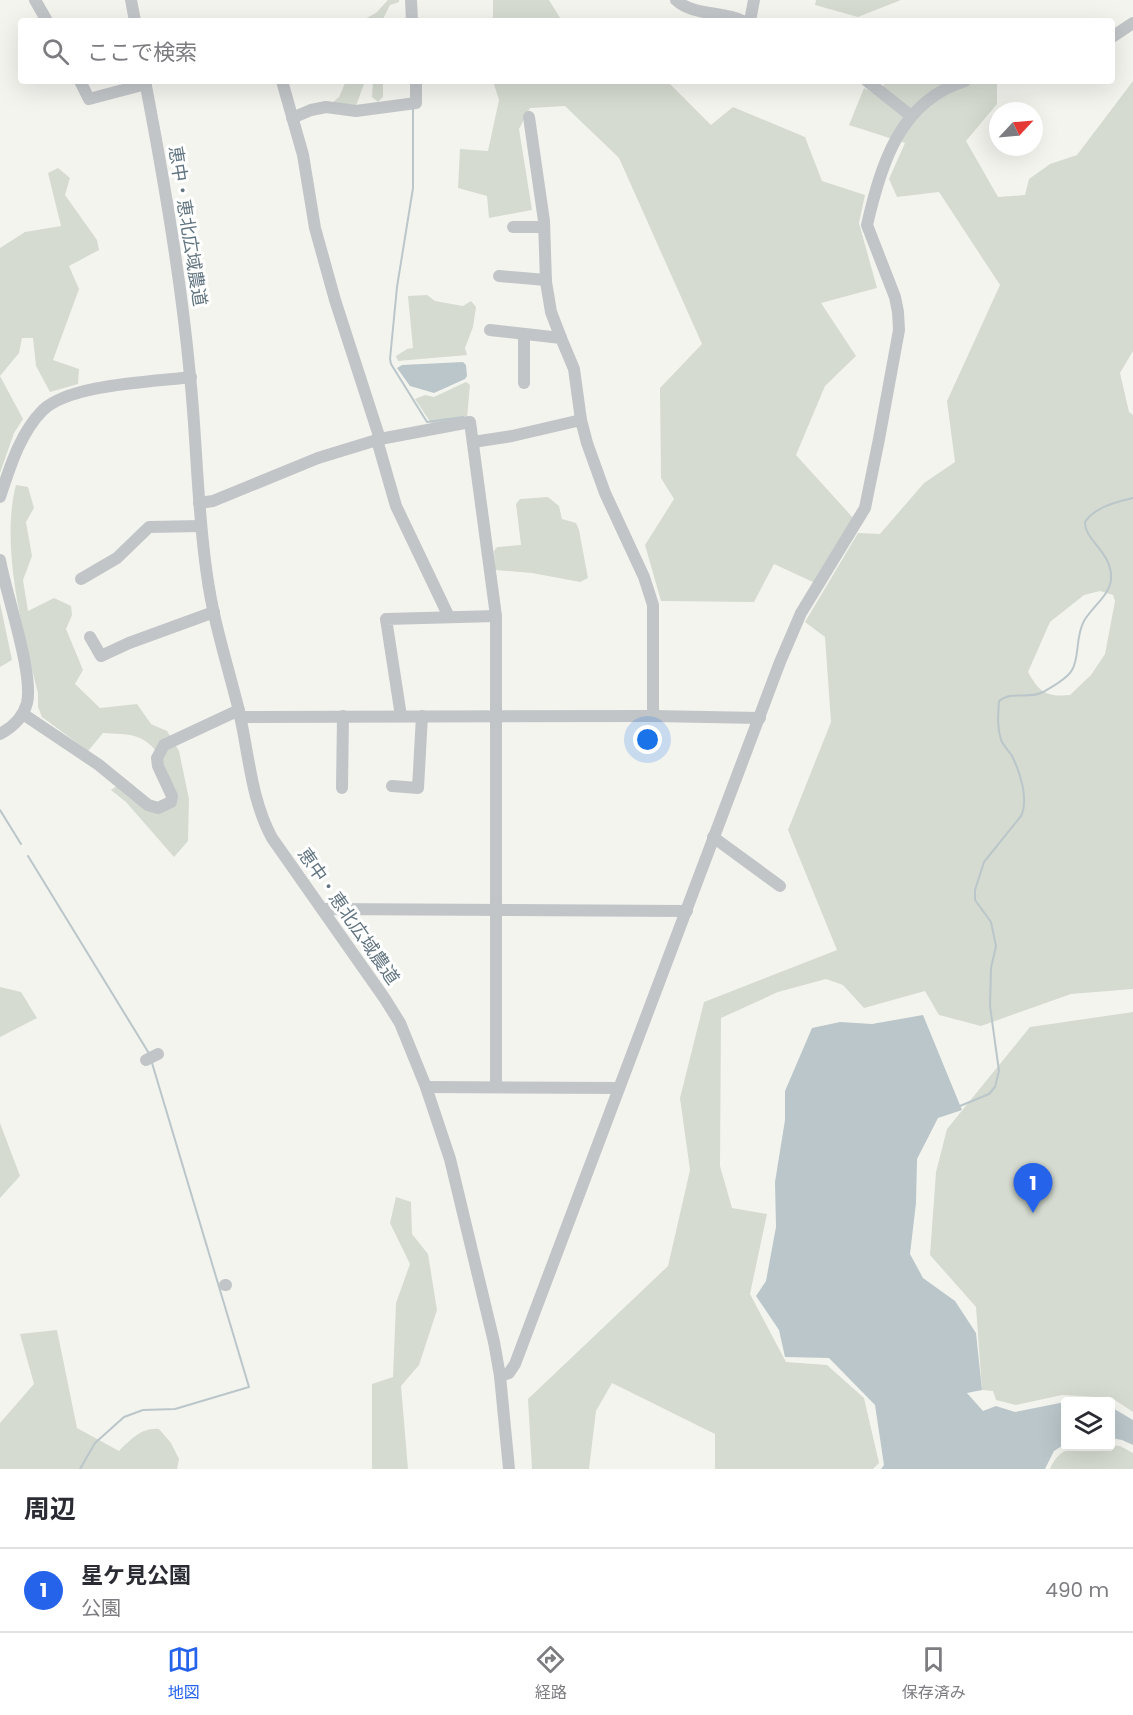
<!DOCTYPE html>
<html lang="ja">
<head>
<meta charset="utf-8">
<style>
  body { margin:0; font-family:Poppins,"Noto Sans JP",sans-serif; background:#f7f7f7; color:#2b2b33 }
  .controls { position:absolute; right:18px; bottom:18px; display:grid; overflow:hidden; border-radius:6px; box-shadow:0 6px 24px #0002 }
  .controls button { width:54px; height:54px; display:grid; place-items:center; padding:0; border:0; border-bottom:2px solid #e1e1e2; background:#fff; color:#2b2b33; font:30px sans-serif }
  .compass { position:absolute; left:989px; top:102px; width:54px; height:54px; border-radius:50%; background:#fff; box-shadow:0 6px 24px #0002; rotate:64deg }
  .you { position:absolute; left:648px; top:740px; width:21px; height:21px; margin:-15px; border:4px solid #fff; border-radius:50%; background:#1a73e8; box-shadow:0 0 0 9px #1a73e833 }
  .badge { display:grid; place-items:center; width:39px; height:39px; border-radius:50%; background:#2563eb; color:#fff; font-size:20px; font-weight:700 }
  .pin { position:absolute; translate:-50% -50px; filter:drop-shadow(0 2px 3px #0008) }
  .pin::after { content:''; position:absolute; top:32px; width:21px; height:18px; background:inherit; clip-path:polygon(0 0,100% 0,50% 100%) }
  .list { margin:0; padding:0; list-style:none }
  h2 { display:flex; justify-content:space-between; align-items:center; height:78px; margin:0; padding:0 24px; font-size:26px }
  h2 small { font-size:20px; font-weight:400; color:#7c7c81 }
  .list li { display:grid; grid-template-columns:39px 1fr auto; gap:18px; align-items:center; box-sizing:border-box; height:84px; padding:0 24px; border-top:2px solid #e1e1e2 }
  .list b { display:block; font-size:22px; white-space:nowrap }
  .list p { margin:0; font-size:20px; white-space:nowrap; color:#7c7c81 }
  .list em { font-size:20px; font-style:normal; color:#7c7c81 }
  .icon { flex:none; width:33px; height:33px; fill:none; stroke:currentColor; stroke-width:2; stroke-linecap:round; stroke-linejoin:round }
  .map { position:relative; flex:none; width:1133px; height:1469px; overflow:hidden }
  .search { position:absolute; background:#fff; box-shadow:0 6px 24px #0002; left:18px; right:18px; top:18px; height:66px; display:flex; align-items:center; gap:15px; box-sizing:border-box; padding:0 21px; border-radius:6px; color:#7c7c81; font-size:22px }
  .sheet { height:162px; background:#fff }
  nav { display:flex; justify-content:space-around; align-items:center; box-sizing:border-box; height:84px; border-top:2px solid #e1e1e2; background:#fff; font-size:16px; color:#7c7c81 }
  nav a { display:grid; justify-items:center; gap:3px }
  nav .on { color:#2563eb }
  .map>svg:first-child { display:block }
  .green { fill:#d5dbd0; fill-rule:evenodd }
  .water { fill:#bac6ca }
  .lines { fill:none; stroke-linecap:round; stroke-linejoin:round }
  .stream { stroke:#bac6ca; stroke-width:2 }
  .minor { stroke:#c1c5c8; stroke-width:12 }
  .labels { text-anchor:middle; dominant-baseline:central; stroke-width:6; stroke-linejoin:round; paint-order:stroke }
  .street-label { font-size:18px; fill:#627581; stroke:#fff }
</style>
</head>
<body>
<div class="map">
<svg width="1133" height="1469" viewBox="0 0 1133 1469">
  <rect width="100%" height="100%" fill="#f4f4ef"/>
  <!-- green -->
  <g class="green">
    <path d="M388,0H399V2L390,5L382,21H361L376,13Z"/>
    <path d="M493,0H549L562,21H490L493,17Z"/>
    <path d="M816,0H901L858,17L815,5Z"/>
    <path d="M346,81H365L356,106L332,103L339,97Z"/>
    <path d="M373,81H383V97L378,102L372,97Z"/>
    <path d="M493,81H667L711,125L733,107L805,137L822,181L865,195L859,223L877,288L821,303L856,356L825,386L796,455L855,520L815,583L774,564L754,602L661,601L645,545L674,499L661,478L660,388L702,344L619,158L565,106L530,108L519,129L532,210L489,218L487,196L458,188L460,149L488,151L499,100Z"/>
    <path d="M886,81H997V104L966,141L998,197L1025,195L1029,179L1050,164L1077,155L1133,81V351L1120,373L1129,412L1133,415V989L1071,994L981,1026L939,1015L925,991L864,1008L843,985L826,979L778,992L721,1018L720,1166L732,1208L767,1214L750,1294L786,1362L827,1365L864,1398L879,1463L873,1469H715V1434L612,1383L596,1411L589,1469H532L528,1399L668,1266L690,1170L680,1098L704,1002L837,950L788,830L831,722L825,637L805,622L858,533L880,534L924,483L955,462L947,401L1000,285L939,192L897,197L889,179L905,143L849,125L864,88L877,94ZM1100,591L1113,595L1115,601L1105,654L1091,675L1070,695C1046,697 1040,693 1028,672L1050,622L1084,595Z"/>
    <path d="M58,168L70,178L65,195L97,240L99,250L69,266L79,289L53,360L79,369L78,384L50,392L36,366L33,338H22L19,353L0,376L23,419L14,433L0,473V248L25,232L61,226L48,173Z"/>
    <path d="M427,295L435,301L463,306L471,301L476,307L473,327L465,348L467,355L398,361L396,356L407,349L413,348L408,296Z"/>
    <path d="M466,382L470,385L467,418L433,426L415,399L425,395L434,397Z"/>
    <path d="M16,485L28,487L34,508L26,522L32,556L23,580L28,611L54,598L71,606L72,615L66,629L83,670L75,684L100,708L137,704L151,724L167,731L179,751L189,799L188,841L174,857L126,802L111,790L118,785L154,813L175,797C168,775 163,749 140,738C130,733 113,734 103,733L88,751L42,717L38,707V693C23,632 0,546 16,485Z"/>
    <path d="M548,497L559,506L562,519L576,523L579,530L588,578L580,582L532,573L495,570L494,551L497,547L521,545L516,504L520,499Z"/>
    <path d="M0,603L12,660L0,667Z"/>
    <path d="M0,987L21,992L37,1018L0,1037Z"/>
    <path d="M1133,1012V1412L1112,1398L1062,1395L1016,1405L996,1400L993,1391L982,1390L976,1307L930,1255L936,1172L947,1129L1030,1027Z"/>
    <path d="M0,1123L20,1176L0,1198Z"/>
    <path d="M396,1197L411,1202L412,1234L428,1254L437,1310L419,1365L401,1386L408,1469H372V1384L393,1377L396,1303L410,1264L390,1223Z"/>
    <path d="M57,1330L77,1428L119,1451C130,1440 142,1427 159,1429L171,1443L179,1459L177,1469H0V1423L34,1384L20,1334Z"/>
    <path d="M1111,1445L1120,1446L1133,1453V1469H1050C1061,1442 1085,1446 1110,1446Z"/>
  </g>
  <!-- water -->
  <g class="water">
    <path d="M463,362L466,365L467,376L465,379L434,393L410,386L397,368L402,365Z"/>
    <path d="M923,1015L962,1110L938,1118L917,1159L916,1203L910,1254L923,1278L955,1301L976,1333L982,1390L967,1393L983,1411L996,1406L1015,1412L1065,1402V1444L1054,1451L1045,1469H881L884,1465L875,1405L829,1358L785,1357L779,1330L756,1296L766,1281L776,1227L775,1182L785,1120V1091L812,1028L840,1022L872,1024Z"/>
    <path d="M1111,1407L1133,1420V1445L1122,1440L1111,1438Z"/>
  </g>
  <g class="lines">
    <!-- stream -->
    <g class="stream">
      <path d="M413,108V188L397,287L390,359L391,364L427,422L463,417"/>
      <path d="M0,810L21,844"/>
      <path d="M28,856L150,1055"/>
      <path d="M960,1106L989,1094L995,1087L999,1071L990,1006L991,968L996,946L991,922L975,900V890L984,862L1021,816C1029,799 1020,772 1012,756C1008,750 1004,746 1001,740C997,727 998,714 999,701C1012,690 1028,700 1043,692C1052,687 1067,679 1072,670C1080,657 1075,637 1084,621C1092,607 1110,595 1111,579C1113,553 1084,540 1085,522C1095,507 1116,502 1133,498"/>
      <path d="M80,1469L95,1443L124,1417L143,1410L175,1409L249,1387L152,1063"/>
    </g>
    <!-- minor -->
    <g class="minor">
      <path d="M35,0L47,21"/>
      <path d="M131,0L135,21"/>
      <path d="M411,0L412,21"/>
      <path d="M676,0C693,16 723,11 743,21"/>
      <path d="M750,21L754,0"/>
      <path d="M1112,37L1133,23"/>
      <path d="M80,81L89,99L146,84"/>
      <path d="M145,81C164,179 181,277 190,376C197,442 197,509 207,575C213,620 227,663 238,707C249,752 250,797 272,838L385,999L400,1023L426,1087L450,1159L494,1342L500,1376L509,1469"/>
      <path d="M282,81L303,155L315,228L335,300L380,439"/>
      <path d="M867,81L910,115"/>
      <path d="M529,117L544,221L546,282L551,312L561,338"/>
      <path d="M292,118L311,110L326,107L356,111L416,103V81"/>
      <path d="M513,227H544"/>
      <path d="M499,276L546,280"/>
      <path d="M490,330L561,338L574,369L581,420"/>
      <path d="M524,334V383"/>
      <path d="M377,440L396,506L449,617"/>
      <path d="M473,442L512,436L581,420L587,443L605,493L644,577L653,605V716"/>
      <path d="M0,497C10,467 20,433 43,410C71,384 152,382 191,377"/>
      <path d="M199,503L213,501L318,458L380,439L470,422L496,616V1086"/>
      <path d="M0,560C6,594 34,674 27,703C23,718 13,727 0,734"/>
      <path d="M81,579L117,558L149,527L201,526"/>
      <path d="M90,637L101,656L129,643L214,612"/>
      <path d="M23,714L99,765L148,805L158,808L171,802L172,796L158,766L157,758L164,745L239,710"/>
      <path d="M401,716L386,619L496,616"/>
      <path d="M240,717L653,716L760,718"/>
      <path d="M392,786L418,788L422,716"/>
      <path d="M342,788L343,716"/>
      <path d="M713,837L780,886"/>
      <path d="M322,909L687,911"/>
      <path d="M146,1060L158,1054"/>
      <path d="M426,1087L619,1088"/>
      <path d="M225,1285H226"/>
      <path d="M500,1376L509,1373L515,1364L780,662L801,613L865,508L879,439L899,330L898,312L895,297L867,225C881,164 900,101 965,81"/>
    </g>
  </g>
  <g class="labels">
    <!-- street labels -->
    <g class="street-label">
      <text transform="translate(188 226) rotate(81)">恵中・恵北広域農道</text>
      <text transform="translate(349 916) rotate(55)">恵中・恵北広域農道</text>
    </g>
  </g>
</svg>
<div class="controls">
<button><svg class="icon" aria-label="layers" viewBox="0 0 24 24"><path d="M12 4l9 5-9 5-9-5zM3 14l9 5 9-5"/></svg></button>
</div>
<svg class="compass" viewBox="-18 -18 36 36"><path d="M0-13l5 13h-10z" fill="#e53935"/><path d="M0 13l5-13h-10z" fill="#7c7c81"/></svg>
<div class="you"></div>
<div class="pin badge" style="left:1033px;top:1213px">1</div>
<div class="search"><svg class="icon" aria-label="search" viewBox="0 0 24 24"><circle cx="10" cy="10" r="6"/><path d="M15 15l6 6"/></svg>ここで検索</div>
</div>
<section class="sheet">
<h2>周辺<small></small></h2>
<ul class="list">
<li><span class="badge">1</span><div><b>星ケ見公園</b><p>公園</p></div><em>490 m</em></li>
</ul>
</section>
<nav>
<a class="on"><svg class="icon" aria-label="map" viewBox="0 0 24 24"><path d="M3 6l6-2 6 2 6-2v14l-6 2-6-2-6 2zM9 4v14M15 6v14"/></svg>地図</a>
<a><svg class="icon" aria-label="directions" viewBox="0 0 24 24"><path d="M12 3l9 9-9 9-9-9zM9 14v-3h6M13 9l2 2-2 2"/></svg>経路</a>
<a><svg class="icon" aria-label="saved" viewBox="0 0 24 24"><path d="M7 4h10v16l-5-4-5 4z"/></svg>保存済み</a>
</nav>
</body>
</html>
